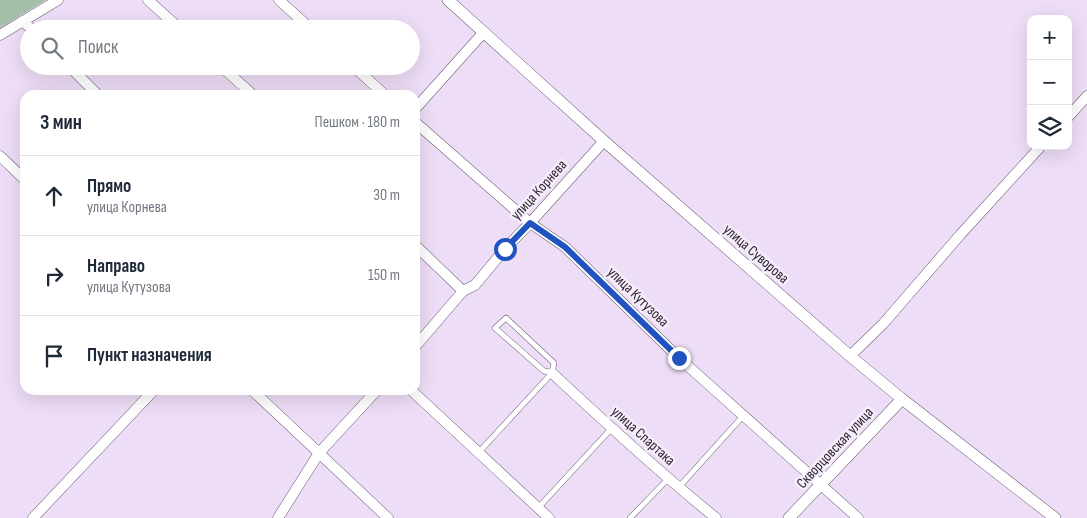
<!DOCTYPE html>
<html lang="ru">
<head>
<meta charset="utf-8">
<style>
  body { margin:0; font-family:"Sofia Sans Condensed",sans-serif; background:#f6f6f7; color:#1f2937 }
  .controls { position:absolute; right:15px; top:15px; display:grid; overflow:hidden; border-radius:10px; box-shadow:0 5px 20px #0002 }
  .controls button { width:45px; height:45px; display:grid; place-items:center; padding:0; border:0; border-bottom:1px solid #e0e1e3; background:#fff; color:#1f2937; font:25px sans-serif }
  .stop { position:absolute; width:15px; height:15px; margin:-11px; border:4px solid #2053c1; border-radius:50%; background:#fff }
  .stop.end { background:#2053c1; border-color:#fff; box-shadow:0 1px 5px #0008 }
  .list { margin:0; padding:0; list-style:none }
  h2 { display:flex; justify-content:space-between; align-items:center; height:65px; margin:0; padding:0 20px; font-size:21px }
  h2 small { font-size:16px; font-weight:400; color:#747a83 }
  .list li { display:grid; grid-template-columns:32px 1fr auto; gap:15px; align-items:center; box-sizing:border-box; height:80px; padding:0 20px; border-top:1px solid #e0e1e3 }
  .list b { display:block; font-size:19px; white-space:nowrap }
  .list p { margin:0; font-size:16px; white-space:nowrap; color:#747a83 }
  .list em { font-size:16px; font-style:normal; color:#747a83 }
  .icon { flex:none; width:28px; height:28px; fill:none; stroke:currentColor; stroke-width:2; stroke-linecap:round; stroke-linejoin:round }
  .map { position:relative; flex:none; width:1087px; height:518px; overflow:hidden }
  .search { position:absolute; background:#fff; box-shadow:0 5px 20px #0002; left:20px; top:20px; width:400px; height:55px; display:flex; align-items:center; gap:12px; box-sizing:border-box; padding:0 18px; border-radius:28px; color:#747a83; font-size:19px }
  .panel { position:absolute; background:#fff; box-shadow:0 5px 20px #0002; left:20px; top:90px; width:400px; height:305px; border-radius:15px }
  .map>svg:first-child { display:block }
  .green { fill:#a4beaa }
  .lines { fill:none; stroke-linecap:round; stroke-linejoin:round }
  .service-casing { stroke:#6d5e74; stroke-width:6 }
  .minor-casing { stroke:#6d5e74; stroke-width:11 }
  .tertiary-casing { stroke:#6d5e74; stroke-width:12 }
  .service { stroke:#fff; stroke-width:5 }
  .minor { stroke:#fff; stroke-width:10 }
  .tertiary { stroke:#fff; stroke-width:11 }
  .route { stroke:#2053c1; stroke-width:6 }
  .labels { text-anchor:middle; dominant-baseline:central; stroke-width:5; stroke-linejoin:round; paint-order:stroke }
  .street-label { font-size:15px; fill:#2c262f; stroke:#f7edfc }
</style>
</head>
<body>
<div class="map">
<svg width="1087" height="518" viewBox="0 0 1087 518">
  <rect width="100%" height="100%" fill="#edddf6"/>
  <!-- green -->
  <path class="green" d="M0,0H46L0,28Z"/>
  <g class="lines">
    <!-- service casing -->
    <g class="service-casing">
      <g id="service">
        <path d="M479,452L552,373L554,363L506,318L495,328L544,371L552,373"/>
        <path d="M679,487L743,416"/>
        <path d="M538,508L611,429"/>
        <path d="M630,518L668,479"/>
      </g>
    </g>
    <!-- minor casing -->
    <g class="minor-casing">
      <g id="minor">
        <path d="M148,0L180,29"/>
        <path d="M279,0L311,29"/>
        <path d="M23,21L31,29"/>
        <path d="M0,35L58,0"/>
        <path d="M69,66L98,95"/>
        <path d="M221,66L253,95"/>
        <path d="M353,66L385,95"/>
        <path d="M415,109L484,32"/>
        <path d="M1068,117L1087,96"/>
        <path d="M415,122L530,223L565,247L679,358L858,518"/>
        <path d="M0,156L25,180"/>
        <path d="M415,245L463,291"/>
        <path d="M415,347L463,291L475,285L505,249L530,223L604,141"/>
        <path d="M850,356L883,324L960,235L1041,146"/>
        <path d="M552,373C606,423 659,472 716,518"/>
        <path d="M252,390L388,518"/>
        <path d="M411,390L549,518"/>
        <path d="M33,518L154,390"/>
        <path d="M278,518L319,453L377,390"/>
      </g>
    </g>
    <!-- tertiary casing -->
    <g class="tertiary-casing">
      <g id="tertiary">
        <path d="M448,0L604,141L850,356L902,399L1055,518"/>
        <path d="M789,518L902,399"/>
      </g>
    </g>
    <!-- service -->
    <use href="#service" class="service"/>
    <!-- minor -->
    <use href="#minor" class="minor"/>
    <!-- tertiary -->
    <use href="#tertiary" class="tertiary"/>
  </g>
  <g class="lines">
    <!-- route -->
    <path class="route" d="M505,249L530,223L565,247L679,358"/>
  </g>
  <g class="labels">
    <!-- street labels -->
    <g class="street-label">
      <text transform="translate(539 190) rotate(-48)">улица Корнева</text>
      <text transform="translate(756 254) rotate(41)">улица Суворова</text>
      <text transform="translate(638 297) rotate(44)">улица Кутузова</text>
      <text transform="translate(643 436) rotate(42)">улица Спартака</text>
      <text transform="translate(835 448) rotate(-47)">Скворцовская улица</text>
    </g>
  </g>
</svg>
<div class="controls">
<button>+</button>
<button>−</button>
<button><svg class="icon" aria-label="layers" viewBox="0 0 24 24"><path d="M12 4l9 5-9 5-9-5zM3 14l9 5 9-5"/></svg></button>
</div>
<div class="stop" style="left:505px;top:249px"></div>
<div class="stop end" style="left:679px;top:358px"></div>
<div class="search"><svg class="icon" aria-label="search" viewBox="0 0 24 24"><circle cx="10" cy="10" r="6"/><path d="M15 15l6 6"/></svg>Поиск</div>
<section class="panel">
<h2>3 мин<small>Пешком · 180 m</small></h2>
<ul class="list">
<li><svg class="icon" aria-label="ahead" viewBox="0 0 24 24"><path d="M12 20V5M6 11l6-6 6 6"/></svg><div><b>Прямо</b><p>улица Корнева</p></div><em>30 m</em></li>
<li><svg class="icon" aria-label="right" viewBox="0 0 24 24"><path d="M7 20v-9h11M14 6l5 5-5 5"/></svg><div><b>Направо</b><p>улица Кутузова</p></div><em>150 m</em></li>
<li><svg class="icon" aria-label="arrive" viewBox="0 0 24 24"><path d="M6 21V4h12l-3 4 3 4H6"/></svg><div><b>Пункт назначения</b></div></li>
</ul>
</section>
</div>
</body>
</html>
